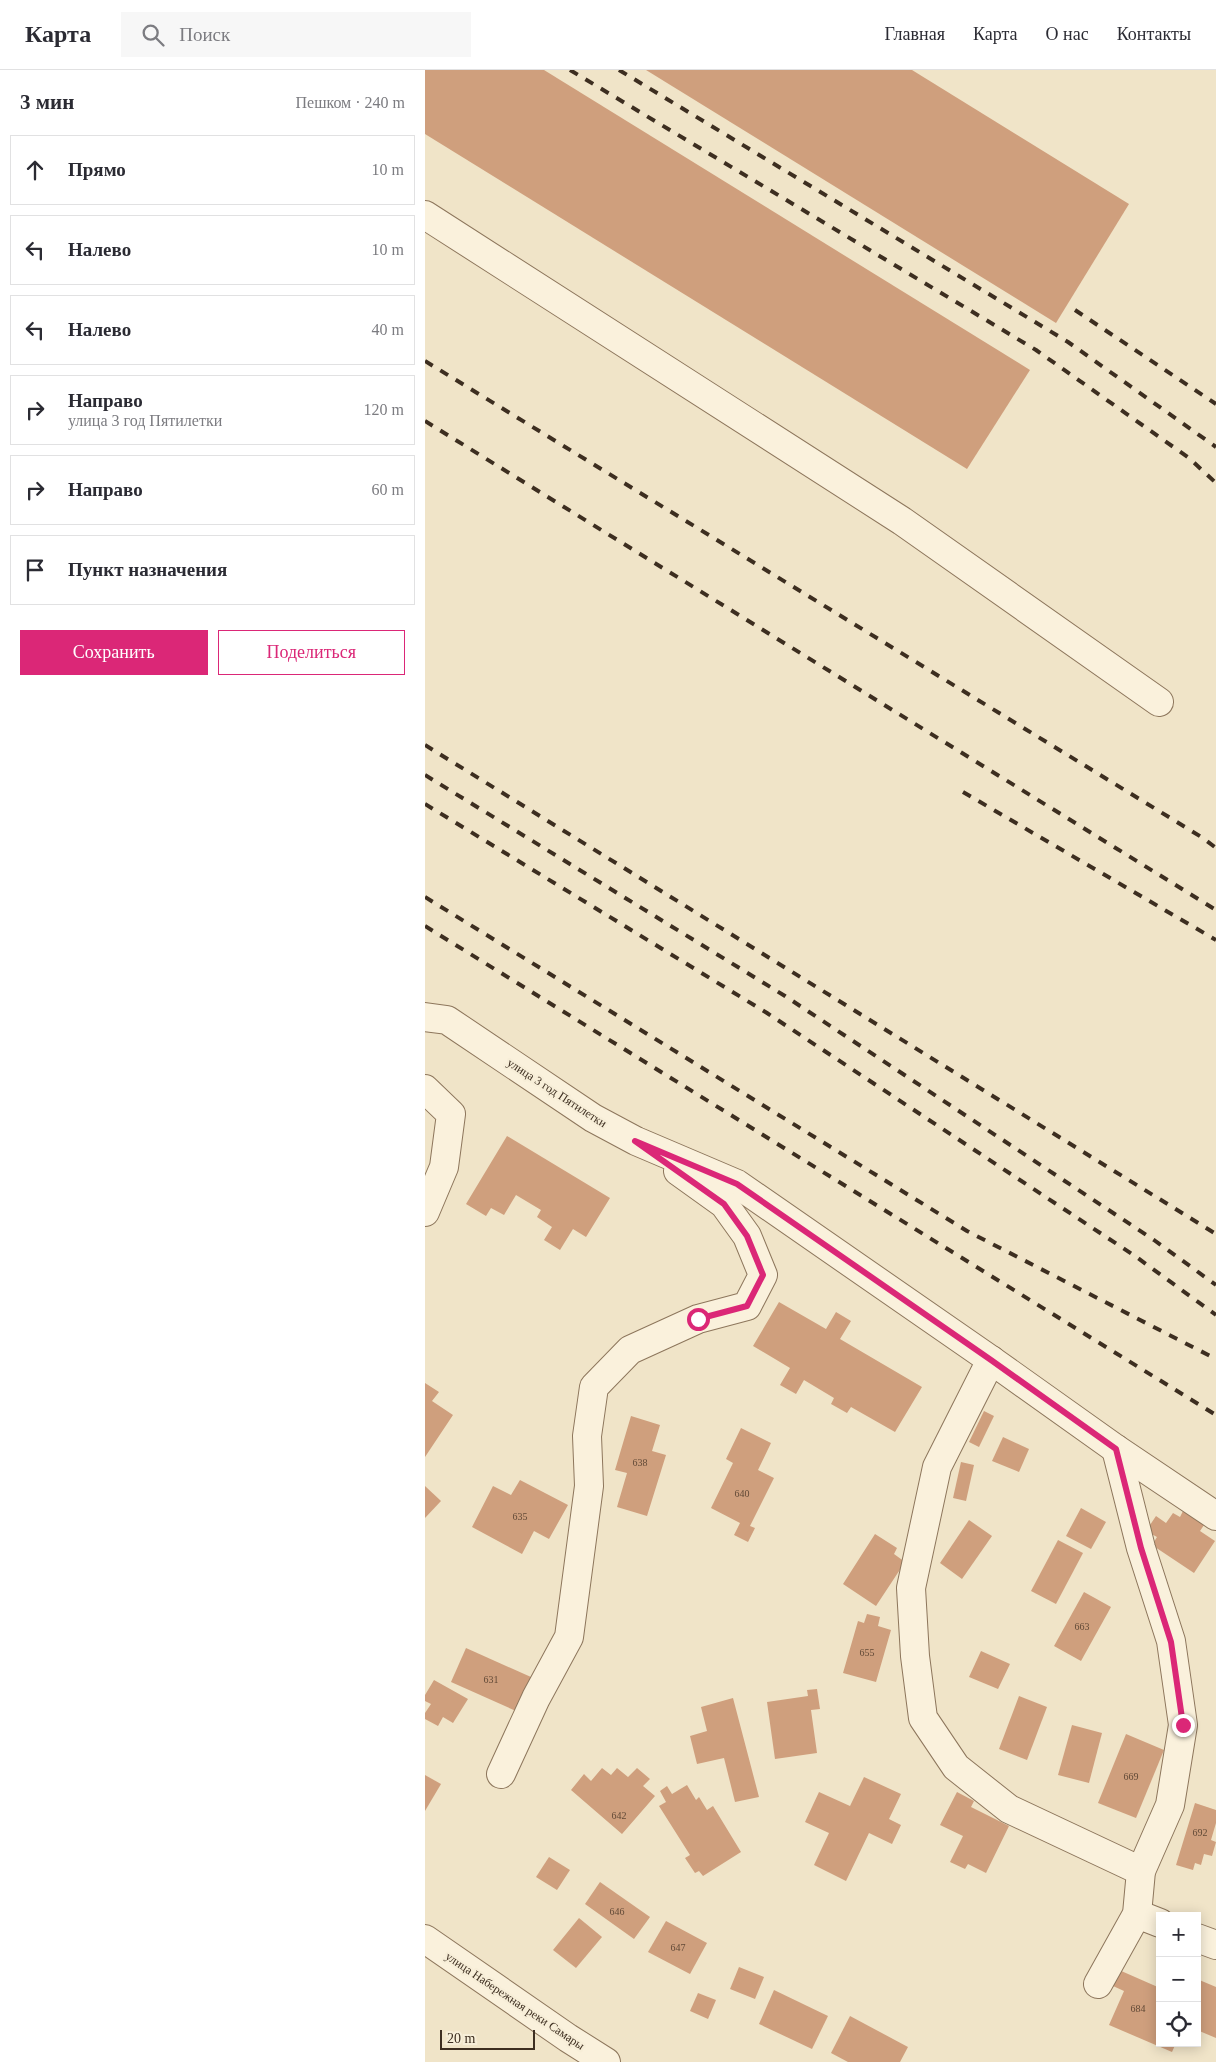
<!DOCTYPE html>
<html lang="ru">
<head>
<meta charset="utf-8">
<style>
  body { margin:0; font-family:"Times New Roman",serif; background:#f7f7f7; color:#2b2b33 }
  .controls { position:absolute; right:15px; bottom:15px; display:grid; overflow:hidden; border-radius:0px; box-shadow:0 2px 12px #0003 }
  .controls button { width:45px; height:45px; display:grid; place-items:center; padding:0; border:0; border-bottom:1px solid #e1e1e2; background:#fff; color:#2b2b33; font:25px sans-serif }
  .scale { position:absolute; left:15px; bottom:12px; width:95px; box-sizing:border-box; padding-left:5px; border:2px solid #3d2e20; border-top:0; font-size:14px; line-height:18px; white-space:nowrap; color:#3d2e20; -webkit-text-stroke:4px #f7eed8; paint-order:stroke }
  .stop { position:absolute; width:15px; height:15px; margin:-11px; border:4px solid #db2777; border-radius:50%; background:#fff }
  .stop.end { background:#db2777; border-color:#fff; box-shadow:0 1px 5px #0008 }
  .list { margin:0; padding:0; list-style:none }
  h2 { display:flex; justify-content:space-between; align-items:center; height:65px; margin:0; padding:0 20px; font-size:21px }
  h2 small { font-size:16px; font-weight:400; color:#7c7c81 }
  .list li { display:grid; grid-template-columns:32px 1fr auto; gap:15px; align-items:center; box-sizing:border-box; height:70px; margin:0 10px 10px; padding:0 10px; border:1px solid #e1e1e2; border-radius:0px }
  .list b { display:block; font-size:19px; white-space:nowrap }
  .list p { margin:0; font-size:16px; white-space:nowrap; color:#7c7c81 }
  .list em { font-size:16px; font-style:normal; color:#7c7c81 }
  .actions { display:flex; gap:10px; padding:15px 20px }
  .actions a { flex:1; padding:11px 0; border:1px solid #db2777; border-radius:0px; text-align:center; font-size:18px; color:#db2777 }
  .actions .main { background:#db2777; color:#fff }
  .icon { flex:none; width:28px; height:28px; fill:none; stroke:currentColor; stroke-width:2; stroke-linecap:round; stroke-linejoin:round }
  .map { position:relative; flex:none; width:791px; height:1992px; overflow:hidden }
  header { display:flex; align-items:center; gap:30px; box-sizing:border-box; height:70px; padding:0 25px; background:#fff; border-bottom:1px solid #e1e1e2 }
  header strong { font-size:24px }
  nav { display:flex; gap:28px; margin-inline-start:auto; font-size:18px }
  .search { width:350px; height:45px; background:#f7f7f7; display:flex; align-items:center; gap:12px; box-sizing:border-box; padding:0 18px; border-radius:0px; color:#7c7c81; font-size:19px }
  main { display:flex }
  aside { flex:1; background:#fff }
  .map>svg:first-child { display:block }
  .building { fill:#cf9f7d }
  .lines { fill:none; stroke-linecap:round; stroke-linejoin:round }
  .minor-casing { stroke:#8d765c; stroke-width:30 }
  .minor { stroke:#faf1dc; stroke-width:28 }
  .rail { stroke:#3d2e20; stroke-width:4; stroke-dasharray:9 9; stroke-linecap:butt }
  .route { stroke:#db2777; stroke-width:6 }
  .labels { text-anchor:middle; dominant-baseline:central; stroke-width:4.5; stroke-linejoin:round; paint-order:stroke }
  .number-label { font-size:10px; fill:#624a37 }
  .street-label { font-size:12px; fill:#3d2e20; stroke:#f7eed8 }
</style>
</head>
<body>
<header>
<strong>Карта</strong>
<div class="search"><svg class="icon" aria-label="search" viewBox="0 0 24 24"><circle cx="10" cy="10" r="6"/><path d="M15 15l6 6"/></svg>Поиск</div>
<nav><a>Главная</a><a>Карта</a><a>О нас</a><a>Контакты</a></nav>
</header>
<main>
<aside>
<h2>3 мин<small>Пешком · 240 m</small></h2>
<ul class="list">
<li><svg class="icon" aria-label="ahead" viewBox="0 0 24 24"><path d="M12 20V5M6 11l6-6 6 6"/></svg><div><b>Прямо</b></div><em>10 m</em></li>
<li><svg class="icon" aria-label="left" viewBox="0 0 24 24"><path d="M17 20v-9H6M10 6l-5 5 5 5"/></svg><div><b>Налево</b></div><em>10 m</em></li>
<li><svg class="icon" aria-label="left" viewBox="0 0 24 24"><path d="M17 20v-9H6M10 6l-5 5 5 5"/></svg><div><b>Налево</b></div><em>40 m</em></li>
<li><svg class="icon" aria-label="right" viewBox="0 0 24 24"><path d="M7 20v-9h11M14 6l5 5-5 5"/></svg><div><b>Направо</b><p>улица 3 год Пятилетки</p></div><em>120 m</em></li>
<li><svg class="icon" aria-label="right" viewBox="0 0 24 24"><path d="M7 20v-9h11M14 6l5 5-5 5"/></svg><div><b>Направо</b></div><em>60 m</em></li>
<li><svg class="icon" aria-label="arrive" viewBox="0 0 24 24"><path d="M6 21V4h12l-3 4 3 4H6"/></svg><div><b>Пункт назначения</b></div></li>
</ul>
<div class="actions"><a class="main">Сохранить</a><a>Поделиться</a></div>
</aside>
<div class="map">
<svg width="791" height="1992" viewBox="0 0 791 1992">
  <rect width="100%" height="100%" fill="#f0e4c8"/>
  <!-- building -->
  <g class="building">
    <path d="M0,0H119L605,300L542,399L0,64Z"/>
    <path d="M221,0H487L704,134L631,253Z"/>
    <path d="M82,1066L185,1128L161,1167L148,1159L135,1180L119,1170L127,1157L112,1147L116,1140L91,1125L79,1145L66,1138L61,1146L41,1134Z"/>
    <path d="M354,1232L401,1259L411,1242L426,1251L415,1269L497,1317L470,1362L426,1337L422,1343L406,1334L409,1328L379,1310L371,1324L355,1315L365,1298L328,1276Z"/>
    <path d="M0,1313L14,1322L7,1331L28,1345L0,1387Z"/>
    <path d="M559,1341L569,1346L554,1377L544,1372Z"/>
    <path d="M206,1346L235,1355L227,1381L241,1385L222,1446L192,1437L202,1403L190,1400Z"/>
    <path d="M316,1358L346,1373L333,1400L349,1408L325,1456L330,1458L323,1472L309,1465L315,1453L286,1438L308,1393L301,1389Z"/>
    <path d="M578,1367L604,1379L594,1402L567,1391Z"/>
    <path d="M536,1392L549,1395L541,1431L528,1428Z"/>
    <path d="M95,1410L143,1435L124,1469L109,1461L97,1484L47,1457L68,1416L86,1425Z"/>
    <path d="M0,1416L16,1431L0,1448Z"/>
    <path d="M656,1438L681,1452L666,1479L641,1466Z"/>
    <path d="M758,1441L779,1455L775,1461L790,1471L769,1503L727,1475L732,1467L721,1461L731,1446L741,1453L748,1443L755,1447Z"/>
    <path d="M544,1450L567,1466L537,1509L515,1493Z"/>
    <path d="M450,1464L472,1478L469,1484L480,1492L451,1536L418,1514Z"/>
    <path d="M633,1470L658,1483L631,1534L606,1521Z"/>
    <path d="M659,1522L686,1537L656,1591L629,1576Z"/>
    <path d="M442,1544L455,1547L453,1556L466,1560L451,1612L418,1603L433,1551L439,1553Z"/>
    <path d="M41,1578L106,1607L91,1641L26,1612Z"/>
    <path d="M556,1581L585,1594L573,1619L544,1607Z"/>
    <path d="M9,1610L43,1629L28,1653L18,1647L13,1656L0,1649V1643L6,1634L0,1631V1625Z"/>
    <path d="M392,1619L395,1639L386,1640L392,1683L350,1689L342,1632L383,1626L382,1620Z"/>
    <path d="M594,1626L622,1637L602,1690L574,1679Z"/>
    <path d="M308,1628L334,1727L310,1732L299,1688L272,1694L265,1666L282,1661L276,1637Z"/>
    <path d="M647,1655L677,1663L664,1713L633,1705Z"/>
    <path d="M701,1664L739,1680L711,1748L673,1733Z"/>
    <path d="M177,1698L186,1705L192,1698L203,1707L212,1698L225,1709L218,1716L230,1726L197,1764L146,1720L159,1704L166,1711Z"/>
    <path d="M0,1705L16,1714L0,1741Z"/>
    <path d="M439,1707L476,1724L464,1749L476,1755L467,1774L444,1763L421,1811L389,1795L404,1763L380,1752L394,1722L425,1736Z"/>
    <path d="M262,1715L271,1730L274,1727L282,1740L288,1736L316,1782L278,1806L274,1801L270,1803L260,1788L265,1785L234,1736L241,1732L235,1721L242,1716L247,1724Z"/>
    <path d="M532,1722L549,1731L546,1737L584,1756L561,1803L543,1794L540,1799L525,1792L538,1766L515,1755Z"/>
    <path d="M770,1733L791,1740V1753L786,1770L791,1772L787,1786L779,1784L776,1795L770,1793L768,1800L751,1795Z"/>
    <path d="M124,1787L145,1800L132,1820L111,1807Z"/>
    <path d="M175,1812L225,1847L209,1869L160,1834Z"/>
    <path d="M154,1848L177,1867L151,1898L128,1880Z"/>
    <path d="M241,1851L282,1873L265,1904L223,1882Z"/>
    <path d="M314,1897L339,1907L330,1929L305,1919Z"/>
    <path d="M694,1900L735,1918V1973H751L747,1982L684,1955L699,1921L688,1916Z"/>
    <path d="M772,1909L791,1917V1968L772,1960Z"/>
    <path d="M349,1920L403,1946L387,1979L334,1954Z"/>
    <path d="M273,1923L291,1930L283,1949L265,1941Z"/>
    <path d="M425,1946L483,1977L475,1992H423L406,1983Z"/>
  </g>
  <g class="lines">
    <!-- minor casing -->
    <g class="minor-casing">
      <g id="minor">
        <path d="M0,145L477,451L734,632"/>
        <path d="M0,947L22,950L168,1048L211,1071L312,1114L566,1290L691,1379L791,1446"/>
        <path d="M0,1019L26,1044L19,1097L0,1142"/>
        <path d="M566,1290L512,1397L486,1518L490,1586L498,1648L531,1697L584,1739L716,1801"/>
        <path d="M76,1704L111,1628L144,1567L164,1416L162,1366L169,1317L205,1280L273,1249L322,1236L338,1205L322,1166L299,1134L253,1101"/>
        <path d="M712,1844L735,1853"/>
        <path d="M772,1868L791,1875"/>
        <path d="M0,1869L143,1968L181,1992"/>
        <path d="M673,1914L712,1844L716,1801L745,1735L758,1655L746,1571L716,1478L691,1379"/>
      </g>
    </g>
    <!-- minor -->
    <use href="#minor" class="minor"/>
    <!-- rail -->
    <g class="rail">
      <path d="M145,0L611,280L764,388L791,413"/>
      <path d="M194,0L643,272L791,377"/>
      <path d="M650,240L791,334"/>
      <path d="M0,291L778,768L791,778"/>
      <path d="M0,351L791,840"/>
      <path d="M0,675L791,1164"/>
      <path d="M0,705L360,926L729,1170L791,1215"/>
      <path d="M538,722L791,870"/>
      <path d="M0,734L342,943L710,1186L791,1245"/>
      <path d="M0,827L542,1161L791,1289"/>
      <path d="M0,856L791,1345"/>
    </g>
  </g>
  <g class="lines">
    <!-- route -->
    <path class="route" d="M273,1249L322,1236L338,1205L322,1166L299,1134L210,1071L312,1114L566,1290L691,1379L716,1478L746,1572L758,1655"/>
  </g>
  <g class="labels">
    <!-- number labels -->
    <g class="number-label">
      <text x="215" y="1392">638</text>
      <text x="317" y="1423">640</text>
      <text x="95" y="1446">635</text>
      <text x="657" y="1556">663</text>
      <text x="442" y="1582">655</text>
      <text x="66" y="1609">631</text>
      <text x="706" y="1706">669</text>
      <text x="194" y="1745">642</text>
      <text x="775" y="1762">692</text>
      <text x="192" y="1841">646</text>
      <text x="253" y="1877">647</text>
      <text x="713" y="1938">684</text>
    </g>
    <!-- street labels -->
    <g class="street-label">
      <text transform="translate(132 1023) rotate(33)">улица 3 год Пятилетки</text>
      <text transform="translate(90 1931) rotate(34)">улица Набережная реки Самары</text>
    </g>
  </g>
</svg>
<div class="controls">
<button>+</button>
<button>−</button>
<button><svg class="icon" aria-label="locate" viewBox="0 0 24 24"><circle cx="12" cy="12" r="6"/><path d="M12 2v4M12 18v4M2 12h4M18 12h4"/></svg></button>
</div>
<div class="scale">20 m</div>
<div class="stop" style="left:273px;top:1249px"></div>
<div class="stop end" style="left:758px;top:1655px"></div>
</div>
</main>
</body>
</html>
